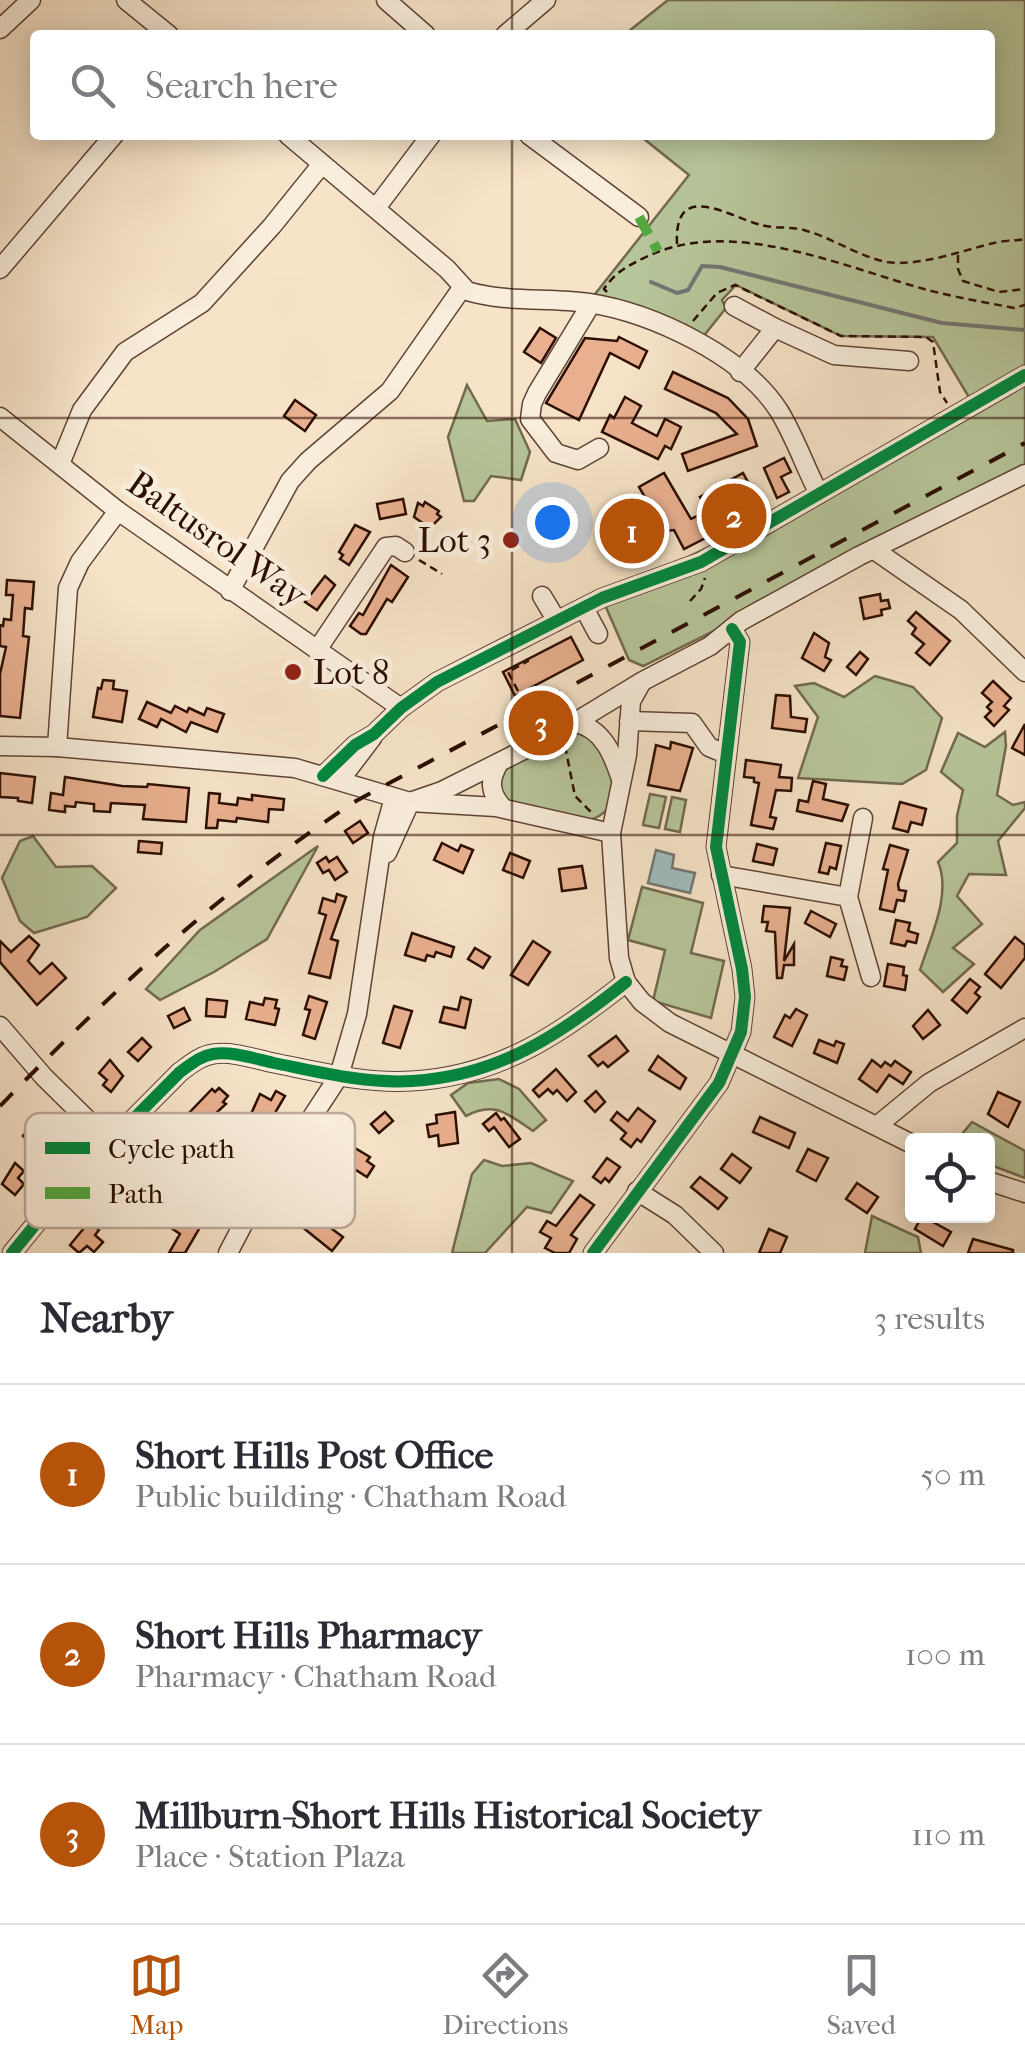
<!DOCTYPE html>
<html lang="en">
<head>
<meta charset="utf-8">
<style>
  body { margin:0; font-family:"IM FELL French Canon",serif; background:#f7f7f7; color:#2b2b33 }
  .controls { position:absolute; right:30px; bottom:30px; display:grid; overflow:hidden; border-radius:10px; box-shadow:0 5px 25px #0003 }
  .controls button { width:90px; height:90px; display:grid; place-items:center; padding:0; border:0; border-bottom:2px solid #e1e1e2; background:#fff; color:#2b2b33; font:50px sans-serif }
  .you { position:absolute; left:552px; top:522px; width:35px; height:35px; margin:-25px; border:8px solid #fff; border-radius:50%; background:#1a73e8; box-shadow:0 0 0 15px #1a73e833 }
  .badge { display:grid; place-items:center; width:65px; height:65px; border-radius:50%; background:#b45309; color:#fff; font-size:32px; font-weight:700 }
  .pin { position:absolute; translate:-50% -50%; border:5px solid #fff; box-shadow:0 2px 10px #0006 }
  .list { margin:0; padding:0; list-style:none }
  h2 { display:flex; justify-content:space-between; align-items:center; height:130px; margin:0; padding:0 40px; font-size:42px }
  h2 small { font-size:32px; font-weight:400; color:#7c7c81 }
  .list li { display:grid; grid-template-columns:65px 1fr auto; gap:30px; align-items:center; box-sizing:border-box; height:180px; padding:0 40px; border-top:2px solid #e1e1e2 }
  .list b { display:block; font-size:38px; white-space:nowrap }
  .list p { margin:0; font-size:32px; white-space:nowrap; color:#7c7c81 }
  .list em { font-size:32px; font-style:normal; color:#7c7c81 }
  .icon { flex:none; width:55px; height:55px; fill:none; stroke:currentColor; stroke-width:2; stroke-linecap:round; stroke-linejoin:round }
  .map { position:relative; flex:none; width:1025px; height:1253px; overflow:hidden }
  .search { position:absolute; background:#fff; box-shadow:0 5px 25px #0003; left:30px; right:30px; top:30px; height:110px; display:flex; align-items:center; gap:25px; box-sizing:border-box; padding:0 35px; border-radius:10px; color:#7c7c81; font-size:38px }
  .sheet { height:670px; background:#fff }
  nav { display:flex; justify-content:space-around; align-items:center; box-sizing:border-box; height:140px; border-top:2px solid #e1e1e2; background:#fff; font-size:28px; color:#7c7c81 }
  nav a { display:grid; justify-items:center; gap:5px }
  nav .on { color:#b45309 }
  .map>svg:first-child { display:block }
  .green { fill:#b7c59a; stroke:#726a4e; stroke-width:2.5 }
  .water { fill:#a0bcbf; stroke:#727673; stroke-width:2.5 }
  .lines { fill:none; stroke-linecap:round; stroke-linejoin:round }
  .stream { stroke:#727673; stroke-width:4 }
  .building { fill:#e9b090; stroke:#2c0e02; stroke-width:2.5 }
  .minor-casing { stroke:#5e4334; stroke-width:21 }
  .path { stroke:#2c0e02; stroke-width:2.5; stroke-dasharray:8 5; stroke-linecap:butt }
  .minor { stroke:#f9eddb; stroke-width:18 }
  .rail { stroke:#2c0e02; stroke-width:4; stroke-dasharray:18 18; stroke-linecap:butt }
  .quiet { stroke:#54a840; stroke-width:10; stroke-dasharray:20 10; stroke-linecap:butt }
  .cycleway-casing { stroke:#f9eddb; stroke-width:19 }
  .cycleway { stroke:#00873e; stroke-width:12 }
  .grid { fill:none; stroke:#2c0e02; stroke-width:2.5; stroke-opacity:0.55 }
  .poi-dot { fill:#8f2418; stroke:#f9eddb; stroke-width:4 }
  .labels { text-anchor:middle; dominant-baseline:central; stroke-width:10; stroke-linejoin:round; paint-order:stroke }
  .street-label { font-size:35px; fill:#2c0e02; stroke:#f9eddb }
  .poi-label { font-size:35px; fill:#2c0e02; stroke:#f9eddb; text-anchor:end }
  .key { fill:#f9eddb; stroke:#bcaa9a; stroke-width:2.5 }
  .key-label { font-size:28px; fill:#2c0e02 }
</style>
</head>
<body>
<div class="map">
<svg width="1025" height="1253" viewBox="0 0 1025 1253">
  <rect width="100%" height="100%" fill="#f6e3c8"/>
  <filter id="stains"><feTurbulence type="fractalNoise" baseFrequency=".002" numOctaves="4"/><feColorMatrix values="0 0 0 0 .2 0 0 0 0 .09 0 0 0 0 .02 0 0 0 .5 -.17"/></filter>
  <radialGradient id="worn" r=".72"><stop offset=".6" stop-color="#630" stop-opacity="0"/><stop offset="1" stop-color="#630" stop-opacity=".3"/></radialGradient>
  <!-- green -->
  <g class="green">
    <path d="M668,0H1025V477L643,666L629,660L602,598L776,515L973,404L933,337L841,336L736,285L722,300L726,308L698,343L588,303L689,175L639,135H990V35H624Z"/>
    <path d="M467,385L487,421L515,419L530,452L521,480L491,476L474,501H464L448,437Z"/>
    <path d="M875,676L913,687L942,718L926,770L902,784L798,778L818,717L795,686L814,683L844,697Z"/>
    <path d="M570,732L594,737C607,761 631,807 590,820C571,817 517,812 505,799C496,790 500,780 503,769Z"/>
    <path d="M1005,732L1006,746L997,795L1013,805L1025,802V808L998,841L1006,875L969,874L957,896L982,924L953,948L974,964L943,992L920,970C930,938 952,894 938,862L957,843V816L963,790L941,772L958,733L985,747Z"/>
    <path d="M650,794L666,797L659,828L643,825Z"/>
    <path d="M672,797L686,800L680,832L665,829Z"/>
    <path d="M33,836L56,867L92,866L116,888L87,917L34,933L20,921L2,878L20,841Z"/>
    <path d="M318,846L267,939L214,972L160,1000L146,989L200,930Z"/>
    <path d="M642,887L703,903L691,953L724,961L711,1018L653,1001L665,950L628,940Z"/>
    <path d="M499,1079L519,1089L546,1120L533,1131C509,1115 495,1100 466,1116L451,1095L468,1083Z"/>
    <path d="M972,1122L1025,1151V1178L988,1164V1140H957Z"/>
    <path d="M484,1160L502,1166L531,1163L573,1181L551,1213L527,1207L485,1253H452L472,1174Z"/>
    <path d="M872,1216L918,1237L921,1253H865Z"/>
  </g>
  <!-- water -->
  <path class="water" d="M656,850L674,855L672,868L695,873L690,893L648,883Z"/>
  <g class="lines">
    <!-- stream -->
    <path class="stream" d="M651,282L677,293L688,290L702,266L720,267L942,323L1025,330"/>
  </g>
  <!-- building -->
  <g class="building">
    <path d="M540,328L556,338L541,363L524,352Z"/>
    <path d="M619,337L647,351L639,368L610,353L579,420L546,403L585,338L617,341Z"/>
    <path d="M673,372L728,398L748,419L757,446L688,471L682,454L737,434L716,413L665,389Z"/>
    <path d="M625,397L641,406L632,423L657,436L665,419L681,427L671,449L665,446L658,459L602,432L610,415L614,418Z"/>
    <path d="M295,400L316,415L305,431L284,416Z"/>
    <path d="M784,458L791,472L781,477L789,492L777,498L764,468Z"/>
    <path d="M664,473L691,519L708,511L700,497L743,473L757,499L750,502L756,512L684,549L674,530L666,531L618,561L601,533L607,529L603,524L646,499L639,487Z"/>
    <path d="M403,499L406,514L380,519L377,504Z"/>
    <path d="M425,502L439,511L437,514L441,517L430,528L414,517L418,503L423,506Z"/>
    <path d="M355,525L370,532L349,565L340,559L343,555L339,552Z"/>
    <path d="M391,565L408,577L392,602L387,599L366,634H361L350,626L359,613L363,615Z"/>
    <path d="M325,576L335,585L317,610L305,602Z"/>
    <path d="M7,580L34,582L32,609L25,608L23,636L29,637L20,718L0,716V674L6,647L0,646V625L3,626L4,619L11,620L13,595H6Z"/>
    <path d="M880,594L881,601L888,600L890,608L881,610L882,615L864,619L860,598Z"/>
    <path d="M916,612L950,641L930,665L916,653L924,644L912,634L916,628L908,621Z"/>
    <path d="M814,633L829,643L825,657L831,660L824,671L802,658Z"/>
    <path d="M571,637L583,660L515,696L503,672Z"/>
    <path d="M860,652L868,659L856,675L847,667Z"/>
    <path d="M103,680L114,681L113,689L127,691L122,722L93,717L98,688L101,689Z"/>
    <path d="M993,681L1011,698L1004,706L1009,710L994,726L985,717L991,711L987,707L992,702L982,693Z"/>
    <path d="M776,695L790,696L791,717L807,719L805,732L772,728Z"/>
    <path d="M147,702L171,713L175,706L187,712L189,708L204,715L207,708L224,714L217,732L191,722L186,732L161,719L157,727L139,719Z"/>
    <path d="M558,703L564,714L520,738L515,728Z"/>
    <path d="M1025,724V755L1012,748Z"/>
    <path d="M671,742L693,748L680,791L648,785L656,745L670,749Z"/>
    <path d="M746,760L781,765L779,777L792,778L791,791L776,790L770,817L776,818L773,829L751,825L759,783L754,782V778L744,777Z"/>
    <path d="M0,773L35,777L32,803L18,801V798L0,797Z"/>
    <path d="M65,777L122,786L147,787L148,784L189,788L186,822L143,819L145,805L111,803L110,812L94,811V804L76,802L75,807L65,806V812L49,810L51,793L63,795Z"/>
    <path d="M813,781L826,784L823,799L848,805L842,821L797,811L799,800L808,802Z"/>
    <path d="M209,793L220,794L219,803L237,805L238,798L252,800V795L284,799L283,810L269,809L268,822L237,818L236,822L218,820L217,828H206Z"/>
    <path d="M900,802L926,809L922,825L911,822L908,832L893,828Z"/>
    <path d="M360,821L368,833L353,843L345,831Z"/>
    <path d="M139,841L162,843L161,854L138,852Z"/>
    <path d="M442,843L458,851L461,845L473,850L463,873L434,860Z"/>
    <path d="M826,843L841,846L836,869L830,867L828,874L819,872Z"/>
    <path d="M757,844L777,849L773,865L753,861Z"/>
    <path d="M890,845L908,850L898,884L899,890L906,891L904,901L897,900L894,912L880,909L888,870L883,869Z"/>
    <path d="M510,853L530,861L523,878L503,870Z"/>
    <path d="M326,857L329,862L337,857L347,872L335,880L329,870L323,873L317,863Z"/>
    <path d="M582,866L586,888L562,891L559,869Z"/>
    <path d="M337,894L346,897L331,939L338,941L330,978L309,973L326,915L319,913L323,898L335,902Z"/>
    <path d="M764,906L790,908L784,961L794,944V965H784L782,978H777L775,932L766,931L768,922H762Z"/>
    <path d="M811,911L836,924L830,937L805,923Z"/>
    <path d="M896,920L910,923L908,931L918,934L916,943L907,941L905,946L891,943Z"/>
    <path d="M412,933L454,947L451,957L436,952L434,957L427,955L425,961L405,955Z"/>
    <path d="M29,936L39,945L28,961L40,974L52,963L66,978L37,1005L0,962V941L11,952Z"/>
    <path d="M1015,937L1025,945V958L1001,988L985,974Z"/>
    <path d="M533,941L550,952L528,985L511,975Z"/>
    <path d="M475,948L490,957L483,968L468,959Z"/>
    <path d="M831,957L843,960L841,966L847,967L844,980L827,976Z"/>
    <path d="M888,964L904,967L903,975L907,976L905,990L884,986Z"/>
    <path d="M970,979L980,987L975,993L980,997L967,1013L952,1000Z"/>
    <path d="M309,996L327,1002L315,1039L303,1035L310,1010L305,1009Z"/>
    <path d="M461,997L471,1000L465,1028L440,1022L444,1007L458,1010Z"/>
    <path d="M265,998L277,1000L275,1008L279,1009L275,1025L246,1019L250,1002L263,1005Z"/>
    <path d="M207,999L227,1001L225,1017L206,1016Z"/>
    <path d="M394,1006L412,1011L400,1048L383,1043Z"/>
    <path d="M184,1008L190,1020L174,1028L168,1016Z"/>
    <path d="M796,1009L807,1015L792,1046L774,1037L785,1015L790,1018Z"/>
    <path d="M928,1010L940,1025L923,1039L913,1026Z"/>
    <path d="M616,1036L628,1051L608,1067L603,1062L598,1066L589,1056Z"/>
    <path d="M142,1038L151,1047L138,1061L128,1052Z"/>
    <path d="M819,1040L834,1046L836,1041L844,1044L837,1063L814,1053Z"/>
    <path d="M658,1056L686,1078L680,1089L649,1070Z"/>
    <path d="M110,1060L123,1076L111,1092L103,1085L107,1080L99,1073Z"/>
    <path d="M872,1060L881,1067L885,1062L891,1066L895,1061L911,1072L903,1084L889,1075L877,1092L859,1079Z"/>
    <path d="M556,1069L576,1092L567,1101L557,1090L553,1094L548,1089L539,1097L533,1090Z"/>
    <path d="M219,1088L228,1096L223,1102L226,1104L201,1127L188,1114L212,1089L215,1092Z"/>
    <path d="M276,1091L285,1096L272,1118L278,1121L270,1134L258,1127L243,1148L248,1152L231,1175L225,1170L221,1176L211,1169L238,1132L242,1134L260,1094L271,1100Z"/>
    <path d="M596,1091L605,1102L595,1112L585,1101Z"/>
    <path d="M998,1092L1020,1102L1008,1127L988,1114Z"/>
    <path d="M638,1108L655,1121L641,1142L637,1139L631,1147L621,1139L626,1133L611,1120L617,1112L628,1121Z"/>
    <path d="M385,1112L393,1121L379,1133L371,1124Z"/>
    <path d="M455,1112L458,1143L439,1146L438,1135L429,1137L427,1125L437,1123L436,1115Z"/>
    <path d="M496,1113L501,1120L504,1118L520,1139L509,1147L494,1127L489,1131L483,1124Z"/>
    <path d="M760,1117L795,1133L789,1148L753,1132Z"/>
    <path d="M33,1124L43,1134L49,1127L61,1137L47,1158L23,1136Z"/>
    <path d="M346,1132L354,1138L350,1145L370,1157L367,1161L374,1166L367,1177L334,1156L338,1151L335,1149Z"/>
    <path d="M808,1149L828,1158L816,1181L797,1171Z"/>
    <path d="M732,1154L751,1168L740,1183L721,1169Z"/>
    <path d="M607,1158L620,1167L609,1182L605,1178L601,1183L593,1177Z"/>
    <path d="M15,1163L24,1171L18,1178L24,1184L15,1195L2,1184Z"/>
    <path d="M700,1177L727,1198L718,1209L691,1187Z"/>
    <path d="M857,1183L878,1197L867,1213L846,1199Z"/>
    <path d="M580,1195L594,1205L571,1235L577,1239L569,1253H555L545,1248L551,1238L540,1232L547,1221L556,1226Z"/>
    <path d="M195,1197L208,1205L199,1222L202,1224L185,1253H169L180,1234L171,1228L178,1217L182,1220Z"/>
    <path d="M320,1202L336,1215L328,1226L343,1237L332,1251L301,1226Z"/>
    <path d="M922,1216L951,1232L943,1246L915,1229Z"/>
    <path d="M89,1222L99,1230L95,1235L103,1242L94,1252L87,1246L79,1253L70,1245Z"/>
    <path d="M769,1229L787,1237L780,1253H759Z"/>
    <path d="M973,1239L1013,1250V1253H968Z"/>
  </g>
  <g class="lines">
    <!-- minor casing -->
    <g class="minor-casing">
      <g id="minor">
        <path d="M126,0L169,35"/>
        <path d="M386,0L426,35"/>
        <path d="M0,29L31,0"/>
        <path d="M505,35L546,0"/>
        <path d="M288,135L447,269L467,291C506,303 549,297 589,303C653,313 744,356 779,411C795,437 805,467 819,494"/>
        <path d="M529,135L639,217"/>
        <path d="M376,208L431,135"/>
        <path d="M0,269L114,135"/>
        <path d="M591,304L537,393L532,404L530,419L556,453L578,460L599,448"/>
        <path d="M734,306L775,328"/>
        <path d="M740,372L775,328L834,355L909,361"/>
        <path d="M0,417L118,511L401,708"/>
        <path d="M60,464L82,410L125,352L202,303L272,226L322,164"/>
        <path d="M873,549L961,610L1025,672"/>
        <path d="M230,591L290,481L308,461L390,391L462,288"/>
        <path d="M542,596L557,621"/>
        <path d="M584,608L598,634"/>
        <path d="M317,650L386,547L396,546L405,552"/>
        <path d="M640,685L631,701L627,755L611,833L619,958L626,982L642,1002L670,1023L912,1144"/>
        <path d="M629,721L692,723L709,747L726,754"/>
        <path d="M575,723C603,728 613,755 621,779"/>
        <path d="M0,746L57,747L295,768L410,802L496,807L611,833"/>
        <path d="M57,747L68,588L80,562L118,511"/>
        <path d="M499,763C489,780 489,792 503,808"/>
        <path d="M323,776L355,745L374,734L401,708L437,682L602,598L701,562L1025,375"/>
        <path d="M340,780L372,738"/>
        <path d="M410,802L442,791L559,732L643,681L710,646L741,621L859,556L1025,474"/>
        <path d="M863,818L848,897L871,977"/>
        <path d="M387,853L410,802"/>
        <path d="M721,875L848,897"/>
        <path d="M0,1026L44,1077L110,1142"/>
        <path d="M878,1125L929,1083L1025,1028"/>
        <path d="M988,1181L1025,1193"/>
        <path d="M637,1191L675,1215L714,1253"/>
        <path d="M12,1253L65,1188L180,1072C191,1064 200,1056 213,1054C233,1051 255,1059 274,1063C319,1072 366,1084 412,1081C499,1076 561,1034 626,982"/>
        <path d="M228,1253L249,1213L339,1076L357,1014L383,837L394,798"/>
        <path d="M593,1253L719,1083L741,1032L745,997L742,969L716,847L740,642L732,629"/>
      </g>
    </g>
    <!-- path -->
    <g class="path">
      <path d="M677,244C674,179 727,216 761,225C776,229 793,226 807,231C834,239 860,257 887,262C919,267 964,250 994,243C1004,240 1015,241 1025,239"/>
      <path d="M958,255V269L963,281L999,292L1025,289"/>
      <path d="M607,292L604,289C616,271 628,266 646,257C730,216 841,266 924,289C953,297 984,302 1014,308L1025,305"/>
      <path d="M693,321L717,293L735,285L841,336L926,337L933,342L940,392L947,403"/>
      <path d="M419,560L442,574"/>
      <path d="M690,601L701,589L705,578"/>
      <path d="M518,691L508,672L528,661L525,656"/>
      <path d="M560,700L566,712"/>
      <path d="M543,714L549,711L547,707"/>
      <path d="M515,724L521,736"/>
      <path d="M565,746L575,796L593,814"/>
    </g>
    <!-- minor -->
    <use href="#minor" class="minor"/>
    <!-- rail -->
    <path class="rail" d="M0,1106C110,993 223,888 356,801L1025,443"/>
    <!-- quiet -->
    <path class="quiet" d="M639,217L658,251"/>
    <!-- cycleway casing -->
    <g class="cycleway-casing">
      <g id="cycleway">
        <path d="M323,776L355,745L374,734L401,708L437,682L602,598L701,562L1025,375"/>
        <path d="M12,1253L65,1188L180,1072C191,1064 200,1056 213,1054C233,1051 255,1059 274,1063C319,1072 366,1084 412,1081C499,1076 561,1034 626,982"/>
        <path d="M593,1253L719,1083L741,1032L745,997L742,969L716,847L740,642L732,629"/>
      </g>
    </g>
    <!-- cycleway -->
    <use href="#cycleway" class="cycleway"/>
  </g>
  <!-- grid -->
  <path class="grid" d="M512,0V35M512,135V1253M0,418H1025M0,835H1025"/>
  <!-- markers -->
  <g class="poi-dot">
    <circle cx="511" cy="540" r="10"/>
    <circle cx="293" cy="672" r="10"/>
  </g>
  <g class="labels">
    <!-- street labels -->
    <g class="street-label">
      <text transform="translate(217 539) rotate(35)">Baltusrol Way</text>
    </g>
    <!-- poi labels -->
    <g class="poi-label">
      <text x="491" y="540">Lot 3</text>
      <text x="313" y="672" text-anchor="start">Lot 8</text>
    </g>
  </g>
  <!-- legend -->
  <rect x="25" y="1113" width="330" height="115" rx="15" class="key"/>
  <rect x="45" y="1142" width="45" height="12" fill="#00873e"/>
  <rect x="45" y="1187" width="45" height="12" fill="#54a840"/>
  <g class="key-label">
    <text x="108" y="1158">Cycle path</text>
    <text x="108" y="1203">Path</text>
  </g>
  <rect width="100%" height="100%" filter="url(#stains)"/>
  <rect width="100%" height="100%" fill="url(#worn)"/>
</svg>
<div class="controls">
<button><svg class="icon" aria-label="locate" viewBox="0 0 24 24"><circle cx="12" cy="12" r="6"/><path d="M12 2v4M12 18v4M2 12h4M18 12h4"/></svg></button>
</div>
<div class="you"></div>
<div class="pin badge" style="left:632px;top:531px">1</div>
<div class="pin badge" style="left:734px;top:516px">2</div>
<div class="pin badge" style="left:541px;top:723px">3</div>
<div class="search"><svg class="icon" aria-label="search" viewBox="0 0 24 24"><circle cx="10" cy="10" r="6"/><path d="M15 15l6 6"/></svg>Search here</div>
</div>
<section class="sheet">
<h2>Nearby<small>3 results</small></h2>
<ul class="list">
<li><span class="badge">1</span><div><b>Short Hills Post Office</b><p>Public building · Chatham Road</p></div><em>50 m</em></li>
<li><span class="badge">2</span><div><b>Short Hills Pharmacy</b><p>Pharmacy · Chatham Road</p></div><em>100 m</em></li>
<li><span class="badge">3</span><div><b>Millburn-Short Hills Historical Society</b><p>Place · Station Plaza</p></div><em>110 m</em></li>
</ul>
</section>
<nav>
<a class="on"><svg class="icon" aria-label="map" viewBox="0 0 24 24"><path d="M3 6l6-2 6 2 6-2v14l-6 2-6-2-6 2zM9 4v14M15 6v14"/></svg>Map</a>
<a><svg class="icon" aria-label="directions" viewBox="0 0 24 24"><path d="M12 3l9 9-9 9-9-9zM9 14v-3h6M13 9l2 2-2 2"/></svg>Directions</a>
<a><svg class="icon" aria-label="saved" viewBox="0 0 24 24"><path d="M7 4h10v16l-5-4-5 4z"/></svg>Saved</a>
</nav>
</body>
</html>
